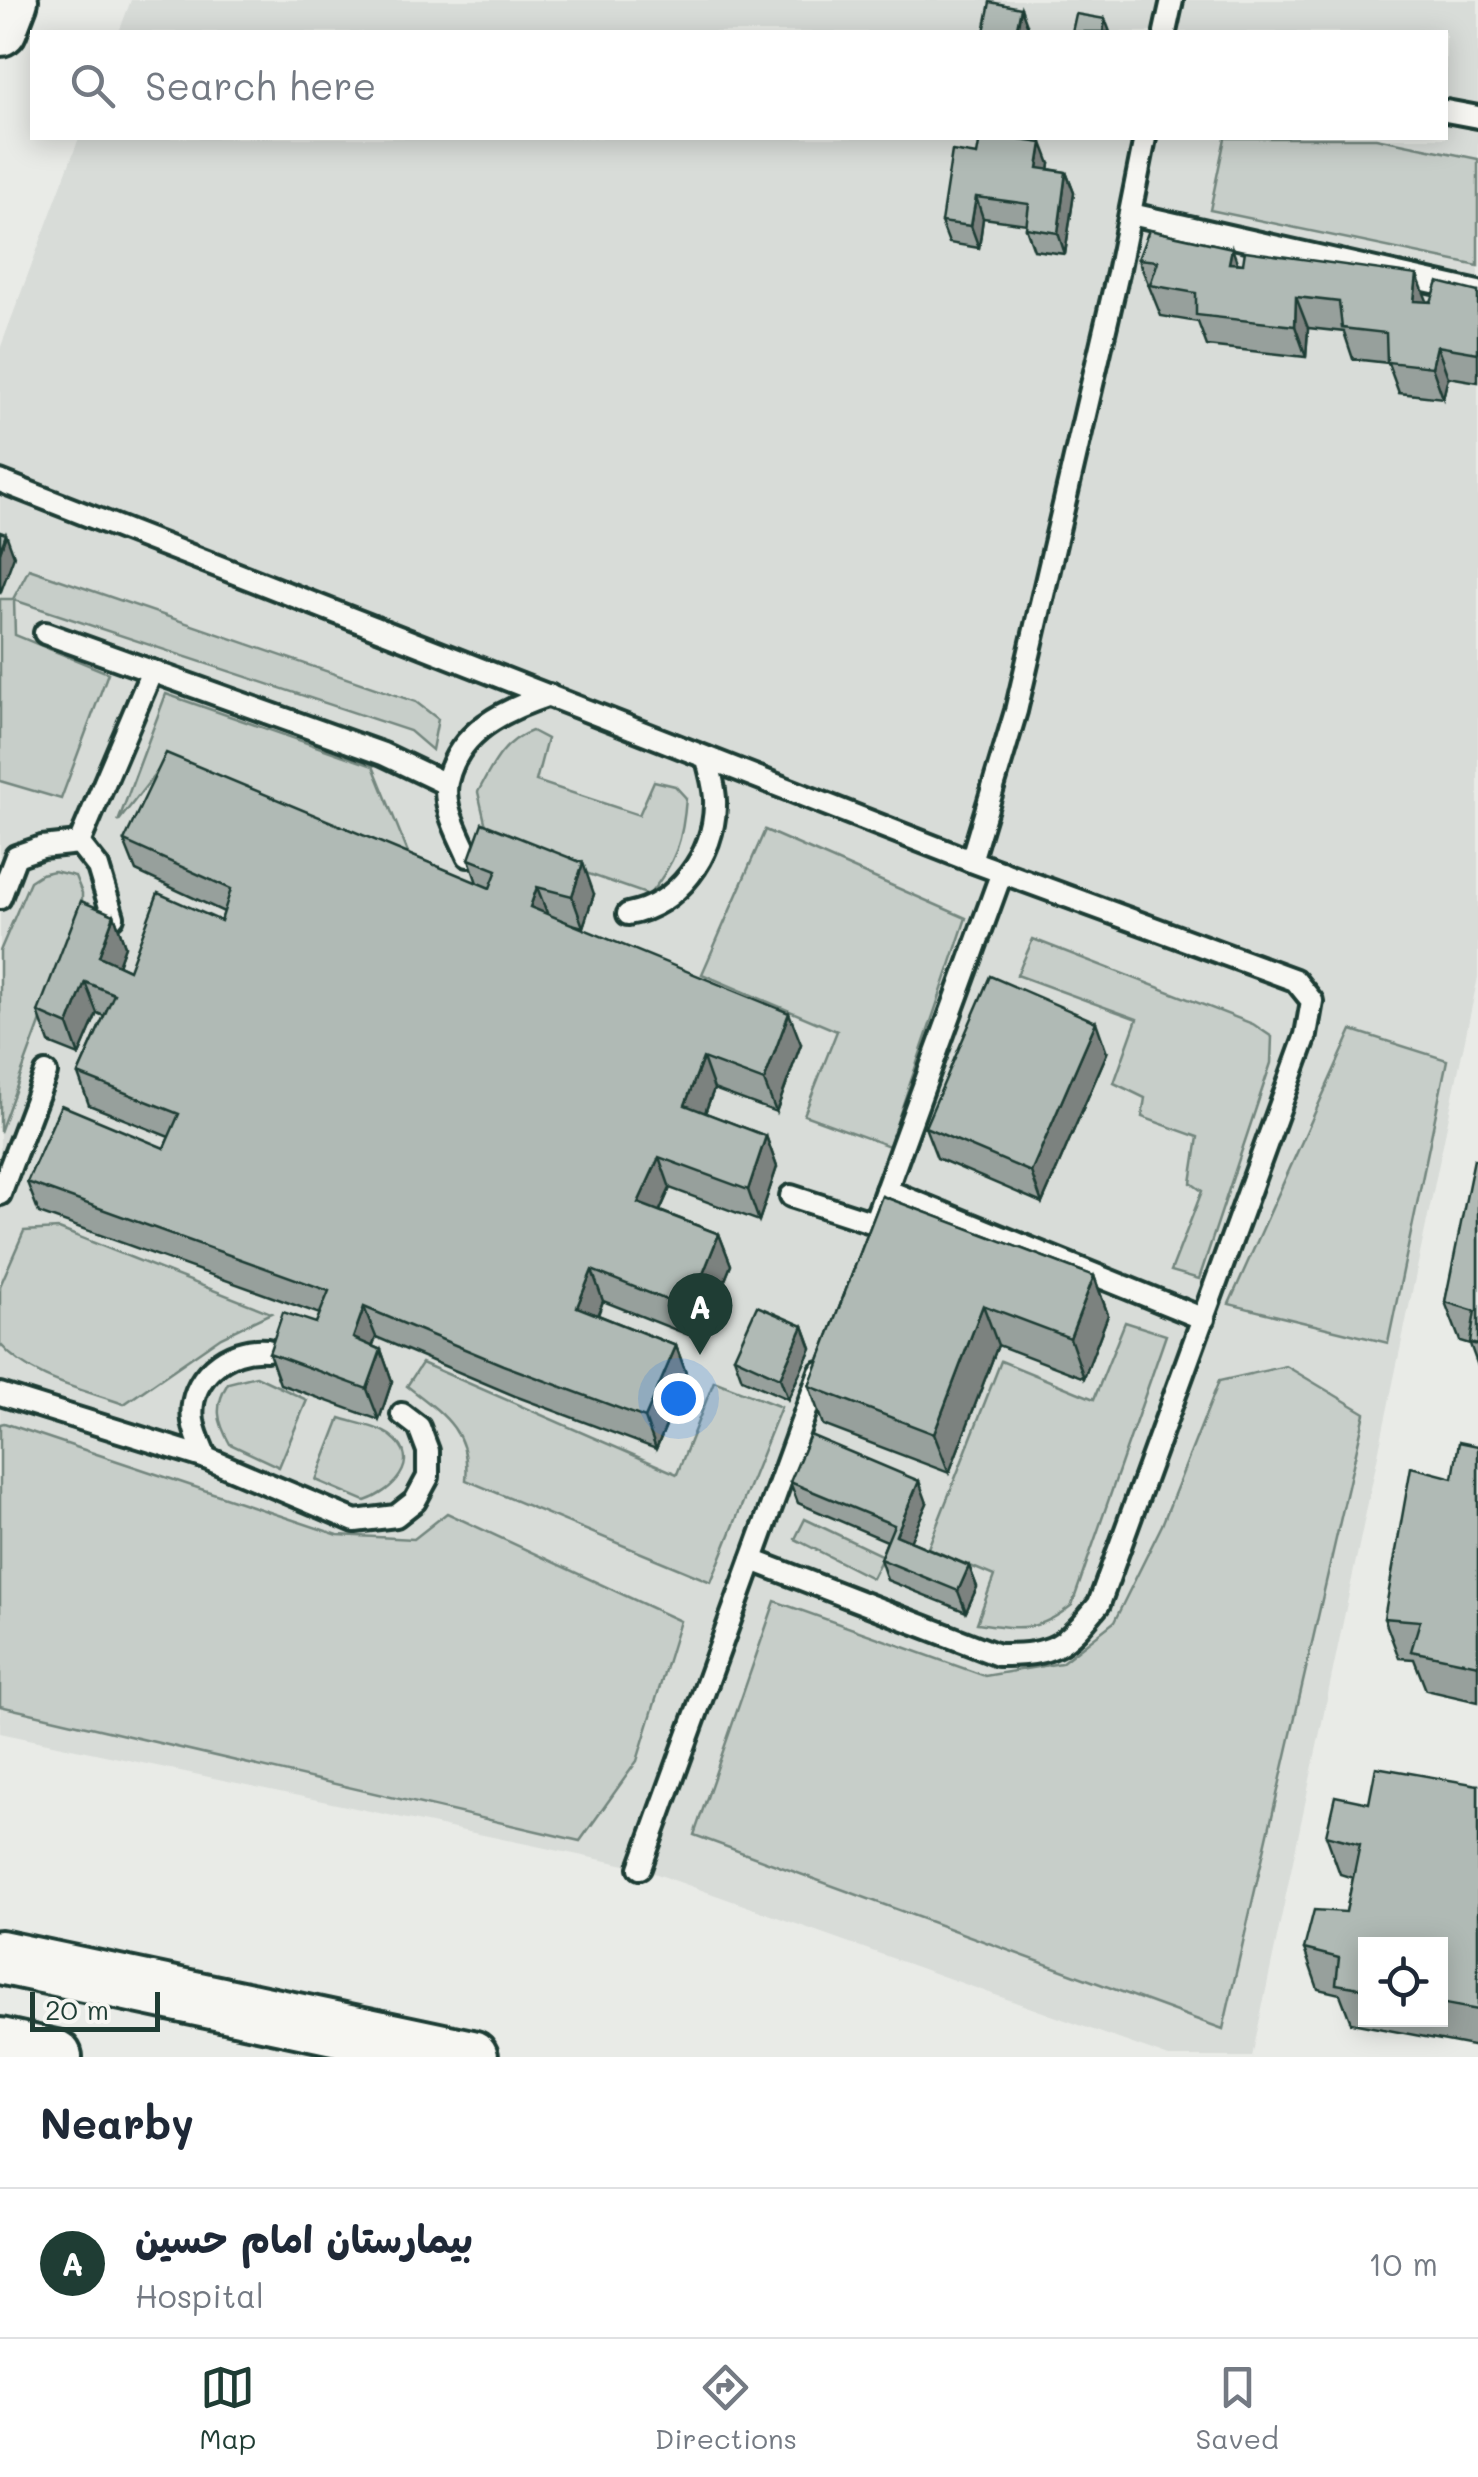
<!DOCTYPE html>
<html lang="en">
<head>
<meta charset="utf-8">
<style>
  body { margin:0; font-family:Mali,"Playpen Sans Arabic",sans-serif; background:#f6f6f7; color:#1f2937 }
  .controls { position:absolute; right:30px; bottom:30px; display:grid; overflow:hidden; border-radius:0px; box-shadow:0 5px 25px #0003 }
  .controls button { width:90px; height:90px; display:grid; place-items:center; padding:0; border:0; border-bottom:2px solid #e0e1e3; background:#fff; color:#1f2937; font:50px sans-serif }
  .scale { position:absolute; left:30px; bottom:25px; width:130px; box-sizing:border-box; padding-left:10px; border:5px solid #1f3d34; border-top:0; font-size:28px; line-height:35px; white-space:nowrap; color:#1f3d34; -webkit-text-stroke:8px #f6f6f2; paint-order:stroke }
  .you { position:absolute; left:678px; top:1398px; width:35px; height:35px; margin:-25px; border:8px solid #fff; border-radius:50%; background:#1a73e8; box-shadow:0 0 0 15px #1a73e833 }
  .badge { display:grid; place-items:center; width:65px; height:65px; border-radius:50%; background:#1f3d34; color:#fff; font-size:32px; font-weight:700 }
  .pin { position:absolute; translate:-50% -82px; filter:drop-shadow(0 2px 5px #0008) }
  .pin::after { content:''; position:absolute; top:52px; width:35px; height:30px; background:inherit; clip-path:polygon(0 0,100% 0,50% 100%) }
  .list { margin:0; padding:0; list-style:none }
  h2 { display:flex; justify-content:space-between; align-items:center; height:130px; margin:0; padding:0 40px; font-size:42px }
  h2 small { font-size:32px; font-weight:400; color:#747a83 }
  .list li { display:grid; grid-template-columns:65px 1fr auto; gap:30px; align-items:center; box-sizing:border-box; height:150px; padding:0 40px; border-top:2px solid #e0e1e3 }
  .list b { display:block; font-size:38px; white-space:nowrap }
  .list p { margin:0; font-size:32px; white-space:nowrap; color:#747a83 }
  .list em { font-size:32px; font-style:normal; color:#747a83 }
  .icon { flex:none; width:55px; height:55px; fill:none; stroke:currentColor; stroke-width:2; stroke-linecap:round; stroke-linejoin:round }
  .map { position:relative; flex:none; width:1478px; height:2057px; overflow:hidden }
  .search { position:absolute; background:#fff; box-shadow:0 5px 25px #0003; left:30px; right:30px; top:30px; height:110px; display:flex; align-items:center; gap:25px; box-sizing:border-box; padding:0 35px; border-radius:0px; color:#747a83; font-size:38px }
  .sheet { height:280px; background:#fff }
  nav { display:flex; justify-content:space-around; align-items:center; box-sizing:border-box; height:140px; border-top:2px solid #e0e1e3; background:#fff; font-size:28px; color:#747a83 }
  nav a { display:grid; justify-items:center; gap:5px }
  nav .on { color:#1f3d34 }
  .map>svg:first-child { display:block }
  .built { fill:#d8dcd8 }
  .green { fill:#c7cec9; stroke:#73867e; stroke-width:2.5 }
  .lines { fill:none; stroke-linecap:round; stroke-linejoin:round }
  .service-casing { stroke:#1f3d34; stroke-width:28 }
  .secondary-casing { stroke:#1f3d34; stroke-width:60 }
  .service { stroke:#f6f6f2; stroke-width:20 }
  .secondary { stroke:#f6f6f2; stroke-width:52 }
  .wall { fill:#97a09c; stroke:#1f3d34; stroke-width:2.5; fill-rule:evenodd }
  .shaded-wall { fill:#7b827f; stroke:#1f3d34; stroke-width:2.5 }
  .building { fill:#b0bab5; stroke:#1f3d34; stroke-width:2.5 }
</style>
</head>
<body>
<div class="map">
<svg width="1478" height="2057" viewBox="0 0 1478 2057">
  <rect width="100%" height="100%" fill="#e9ebe7"/>
  <filter id="ink" filterUnits="userSpaceOnUse"><feTurbulence type="fractalNoise" baseFrequency=".01" numOctaves="2"/><feDisplacementMap in="SourceGraphic" scale="20" xChannelSelector="R" yChannelSelector="G"/><feConvolveMatrix kernelMatrix="1 2 1 2 8 2 1 2 1" color-interpolation-filters="sRGB"/></filter>
  <g filter="url(#ink)">
    <!-- built -->
    <path class="built" d="M131,0H1478V977L1252,2057H1169L640,1868L0,1733V349L79,138H1446V32H119Z"/>
    <!-- green -->
    <g class="green">
      <path d="M1225,138H1376L1478,159V266L1210,210Z"/>
      <path d="M29,569L416,702L438,719L432,750L410,731L14,600L15,635L108,673L61,799L0,781V599H13Z"/>
      <path d="M166,694L373,766L413,865L160,768L118,822Z"/>
      <path d="M532,731L547,739L536,781L639,815L654,781L675,786L686,798C683,840 676,862 649,895L494,841L485,822L478,792C492,766 503,741 532,731Z"/>
      <path d="M765,830L966,918L889,1146L804,1115L837,1031L702,974Z"/>
      <path d="M54,871L75,876L82,893V908L0,1132V951L30,881L41,874Z"/>
      <path d="M1033,939L1253,1024L1272,1037L1271,1063L1199,1279L1171,1271L1202,1191L1191,1183L1198,1137L1142,1117L1145,1098L1114,1083L1137,1019L1017,975Z"/>
      <path d="M1352,1030L1447,1060L1388,1343L1229,1304Z"/>
      <path d="M59,1229L271,1313L221,1337L124,1404C81,1389 30,1379 0,1344V1286L24,1231Z"/>
      <path d="M1125,1322L1166,1335L1072,1605C1037,1633 1020,1629 977,1623L994,1576L928,1548L1001,1361L1094,1399Z"/>
      <path d="M422,1363L677,1474L714,1381L781,1407L711,1582L466,1480C471,1431 442,1413 407,1386Z"/>
      <path d="M1286,1366L1365,1413L1223,2029L694,1835L775,1601L985,1676L1061,1663L1114,1622L1162,1525L1219,1381Z"/>
      <path d="M256,1376L307,1400L279,1467L230,1444C217,1421 214,1406 228,1383Z"/>
      <path d="M340,1418C355,1423 380,1427 392,1437C424,1462 390,1493 365,1501L316,1480Z"/>
      <path d="M4,1423L338,1535L414,1539L447,1513L680,1621L637,1761L580,1841L0,1706V1424Z"/>
      <path d="M805,1519L883,1556L872,1578L795,1539Z"/>
    </g>
    <g class="lines">
      <!-- service casing -->
      <g class="service-casing">
        <g id="service">
          <path d="M1165,32L1172,0"/>
          <path d="M1446,111L1478,117"/>
          <path d="M1131,214L1478,292"/>
          <path d="M0,481L971,861L1295,980L1312,1001L1306,1035L1099,1604C1064,1647 1055,1655 998,1655L752,1560"/>
          <path d="M45,633L383,754L446,784"/>
          <path d="M79,843L152,671"/>
          <path d="M468,856C459,835 442,806 447,782C458,731 504,710 549,695"/>
          <path d="M971,861L1016,711L1118,273L1145,138"/>
          <path d="M0,898L16,856L42,847L79,843L98,867L113,917"/>
          <path d="M628,914C678,905 714,855 715,805C716,789 710,773 707,758"/>
          <path d="M886,1190L1204,1319"/>
          <path d="M0,1194L46,1073"/>
          <path d="M791,1196L874,1223"/>
          <path d="M876,1218L1002,872"/>
          <path d="M267,1350C228,1346 187,1378 193,1421C195,1434 201,1446 206,1458L355,1521L396,1516L415,1501L428,1477V1451L419,1427L402,1414"/>
          <path d="M0,1394L206,1458"/>
          <path d="M640,1868L820,1372"/>
        </g>
      </g>
      <!-- secondary casing -->
      <g class="secondary-casing">
        <g id="secondary">
          <path d="M0,29L11,0"/>
          <path d="M0,1957L471,2057"/>
          <path d="M0,2045L55,2057"/>
        </g>
      </g>
      <!-- service -->
      <use href="#service" class="service"/>
      <!-- secondary -->
      <use href="#secondary" class="secondary"/>
    </g>
    <!-- wall -->
    <g class="wall">
      <path d="M977,155L1050,164L1049,169L1066,172L1074,193L1065,254L1034,250L1026,228L1027,224L983,218L979,248L949,243L941,222Z"/>
      <path d="M1138,259L1237,263L1427,302L1478,292V382L1448,377L1443,398L1399,393L1388,363L1353,359L1344,332L1308,328L1306,357L1207,346L1198,322L1161,316Z"/>
      <path d="M124,841L477,883L469,859L594,894L583,927L572,924L801,1044L776,1112L714,1089L705,1113L766,1136L777,1167L759,1221L670,1188L660,1211L719,1234L731,1265L701,1340L603,1301L598,1315L676,1346L687,1376L656,1449L515,1396L376,1337L372,1346L381,1350L392,1381L379,1420L280,1384L269,1353L316,1323L320,1314L39,1213L27,1182L164,1148L169,1137L89,1105L78,1074L104,1016L97,1013L79,1055L49,1043L38,1012L114,915L125,946L118,965L129,970L221,921L224,912L136,871Z"/>
      <path d="M1107,1053L1042,1203L937,1158L925,1127Z"/>
      <path d="M1478,1160V1366L1470,1344L1460,1341L1445,1302Z"/>
      <path d="M882,1196L1094,1276L1108,1315L1084,1378L998,1345L949,1473L823,1425L809,1386Z"/>
      <path d="M803,1326L811,1348L788,1399L742,1379L734,1357Z"/>
      <path d="M1478,1446V1702L1426,1690L1414,1659L1399,1658L1384,1618L1453,1478Z"/>
      <path d="M790,1482L927,1503L910,1541L969,1566L977,1587L966,1612L887,1580L880,1559L887,1541L798,1503Z"/>
      <path d="M1478,1785V2047L1351,2023L1340,1994L1318,1989L1304,1949L1346,1912L1353,1878L1340,1874L1326,1835L1369,1803ZM1366,1944H1440V2020H1366Z"/>
    </g>
    <!-- shaded-wall -->
    <g class="shaded-wall">
      <path d="M1021,8L1029,30L1028,32H1017Z"/>
      <path d="M1105,19L1110,32H1103Z"/>
      <path d="M1042,143L1050,164L1046,189L1038,168Z"/>
      <path d="M1066,172L1074,193L1065,254L1058,233Z"/>
      <path d="M976,197L983,218L979,248L971,226Z"/>
      <path d="M1232,248L1243,279L1229,263Z"/>
      <path d="M1417,275L1429,306L1414,301Z"/>
      <path d="M1296,297L1308,328L1306,357L1295,326Z"/>
      <path d="M1437,346L1448,377L1443,398L1432,367Z"/>
      <path d="M6,534L14,556L0,594V552Z"/>
      <path d="M583,863L594,894L583,927L572,896Z"/>
      <path d="M537,887L549,918L530,907Z"/>
      <path d="M114,915L125,946L110,987L99,956Z"/>
      <path d="M85,982L97,1013L79,1055L68,1025Z"/>
      <path d="M789,1013L801,1044L776,1112L764,1081Z"/>
      <path d="M1096,1022L1107,1053L1042,1203L1031,1172Z"/>
      <path d="M703,1058L714,1089L696,1136L685,1105Z"/>
      <path d="M766,1136L777,1167L759,1221L748,1190Z"/>
      <path d="M659,1157L670,1188L649,1234L638,1203Z"/>
      <path d="M719,1234L731,1265L701,1340L689,1309Z"/>
      <path d="M592,1270L603,1301L588,1337L577,1307Z"/>
      <path d="M1094,1276L1108,1315L1084,1378L1070,1338Z"/>
      <path d="M983,1305L998,1345L949,1473L934,1434Z"/>
      <path d="M364,1307L376,1337L364,1369L353,1338Z"/>
      <path d="M803,1326L811,1348L788,1399L780,1378Z"/>
      <path d="M676,1346L687,1376L656,1449L645,1418Z"/>
      <path d="M381,1350L392,1381L379,1420L367,1389Z"/>
      <path d="M919,1481L927,1503L904,1556L896,1535Z"/>
      <path d="M969,1566L977,1587L966,1612L958,1591Z"/>
    </g>
    <!-- building -->
    <g class="building">
      <path d="M990,2L1021,8L1016,32H1021H984Z"/>
      <path d="M1076,14L1105,19L1103,32H1072Z"/>
      <path d="M980,138H1006L1042,143L1038,168L1066,172L1058,233L1026,228L1029,204L976,197L971,226L941,222L952,151L977,155Z"/>
      <path d="M1149,230L1232,248L1229,263L1243,264L1245,251L1417,275L1414,301L1431,302L1438,282L1478,292V353L1437,346L1432,367L1387,362L1386,333L1342,328L1339,302L1296,297L1295,326L1196,315V293L1150,285L1158,261L1138,259Z"/>
      <path d="M0,532L6,534L0,552Z"/>
      <path d="M166,753L490,888L497,870L469,859L482,823L583,863L572,896L537,887L530,907L789,1013L764,1081L703,1058L685,1105L766,1136L748,1190L659,1157L638,1203L719,1234L689,1309L592,1270L577,1307L676,1346L645,1418L503,1365L364,1307L353,1338L381,1350L367,1389L269,1353L283,1312L316,1323L329,1291L27,1182L61,1105L164,1148L179,1114L78,1074L114,994L85,982L68,1025L38,1012L81,901L114,915L99,956L129,970L158,893L221,921L231,889L124,841Z"/>
      <path d="M990,976L1096,1022L1031,1172L925,1127Z"/>
      <path d="M1474,1159L1478,1160V1345L1470,1343L1475,1311L1445,1302Z"/>
      <path d="M882,1196L1094,1276L1070,1338L983,1305L934,1434L809,1386Z"/>
      <path d="M757,1306L803,1326L780,1378L734,1357Z"/>
      <path d="M810,1435L919,1481L896,1535L969,1566L958,1591L880,1559L894,1525L790,1482Z"/>
      <path d="M1459,1442L1478,1446V1665L1411,1651L1420,1621L1384,1618L1411,1467L1453,1478Z"/>
      <path d="M1376,1767L1478,1785V2010L1440,2003V1944H1366V1989L1336,1984L1339,1958L1304,1949L1314,1910L1346,1912L1360,1844L1326,1835L1335,1796L1369,1803Z"/>
    </g>
  </g>
</svg>
<div class="controls">
<button><svg class="icon" aria-label="locate" viewBox="0 0 24 24"><circle cx="12" cy="12" r="6"/><path d="M12 2v4M12 18v4M2 12h4M18 12h4"/></svg></button>
</div>
<div class="scale">20 m</div>
<div class="you"></div>
<div class="pin badge" style="left:700px;top:1355px">A</div>
<div class="search"><svg class="icon" aria-label="search" viewBox="0 0 24 24"><circle cx="10" cy="10" r="6"/><path d="M15 15l6 6"/></svg>Search here</div>
</div>
<section class="sheet">
<h2>Nearby<small></small></h2>
<ul class="list">
<li><span class="badge">A</span><div><b>بیمارستان امام حسین</b><p>Hospital</p></div><em>10 m</em></li>
</ul>
</section>
<nav>
<a class="on"><svg class="icon" aria-label="map" viewBox="0 0 24 24"><path d="M3 6l6-2 6 2 6-2v14l-6 2-6-2-6 2zM9 4v14M15 6v14"/></svg>Map</a>
<a><svg class="icon" aria-label="directions" viewBox="0 0 24 24"><path d="M12 3l9 9-9 9-9-9zM9 14v-3h6M13 9l2 2-2 2"/></svg>Directions</a>
<a><svg class="icon" aria-label="saved" viewBox="0 0 24 24"><path d="M7 4h10v16l-5-4-5 4z"/></svg>Saved</a>
</nav>
</body>
</html>
